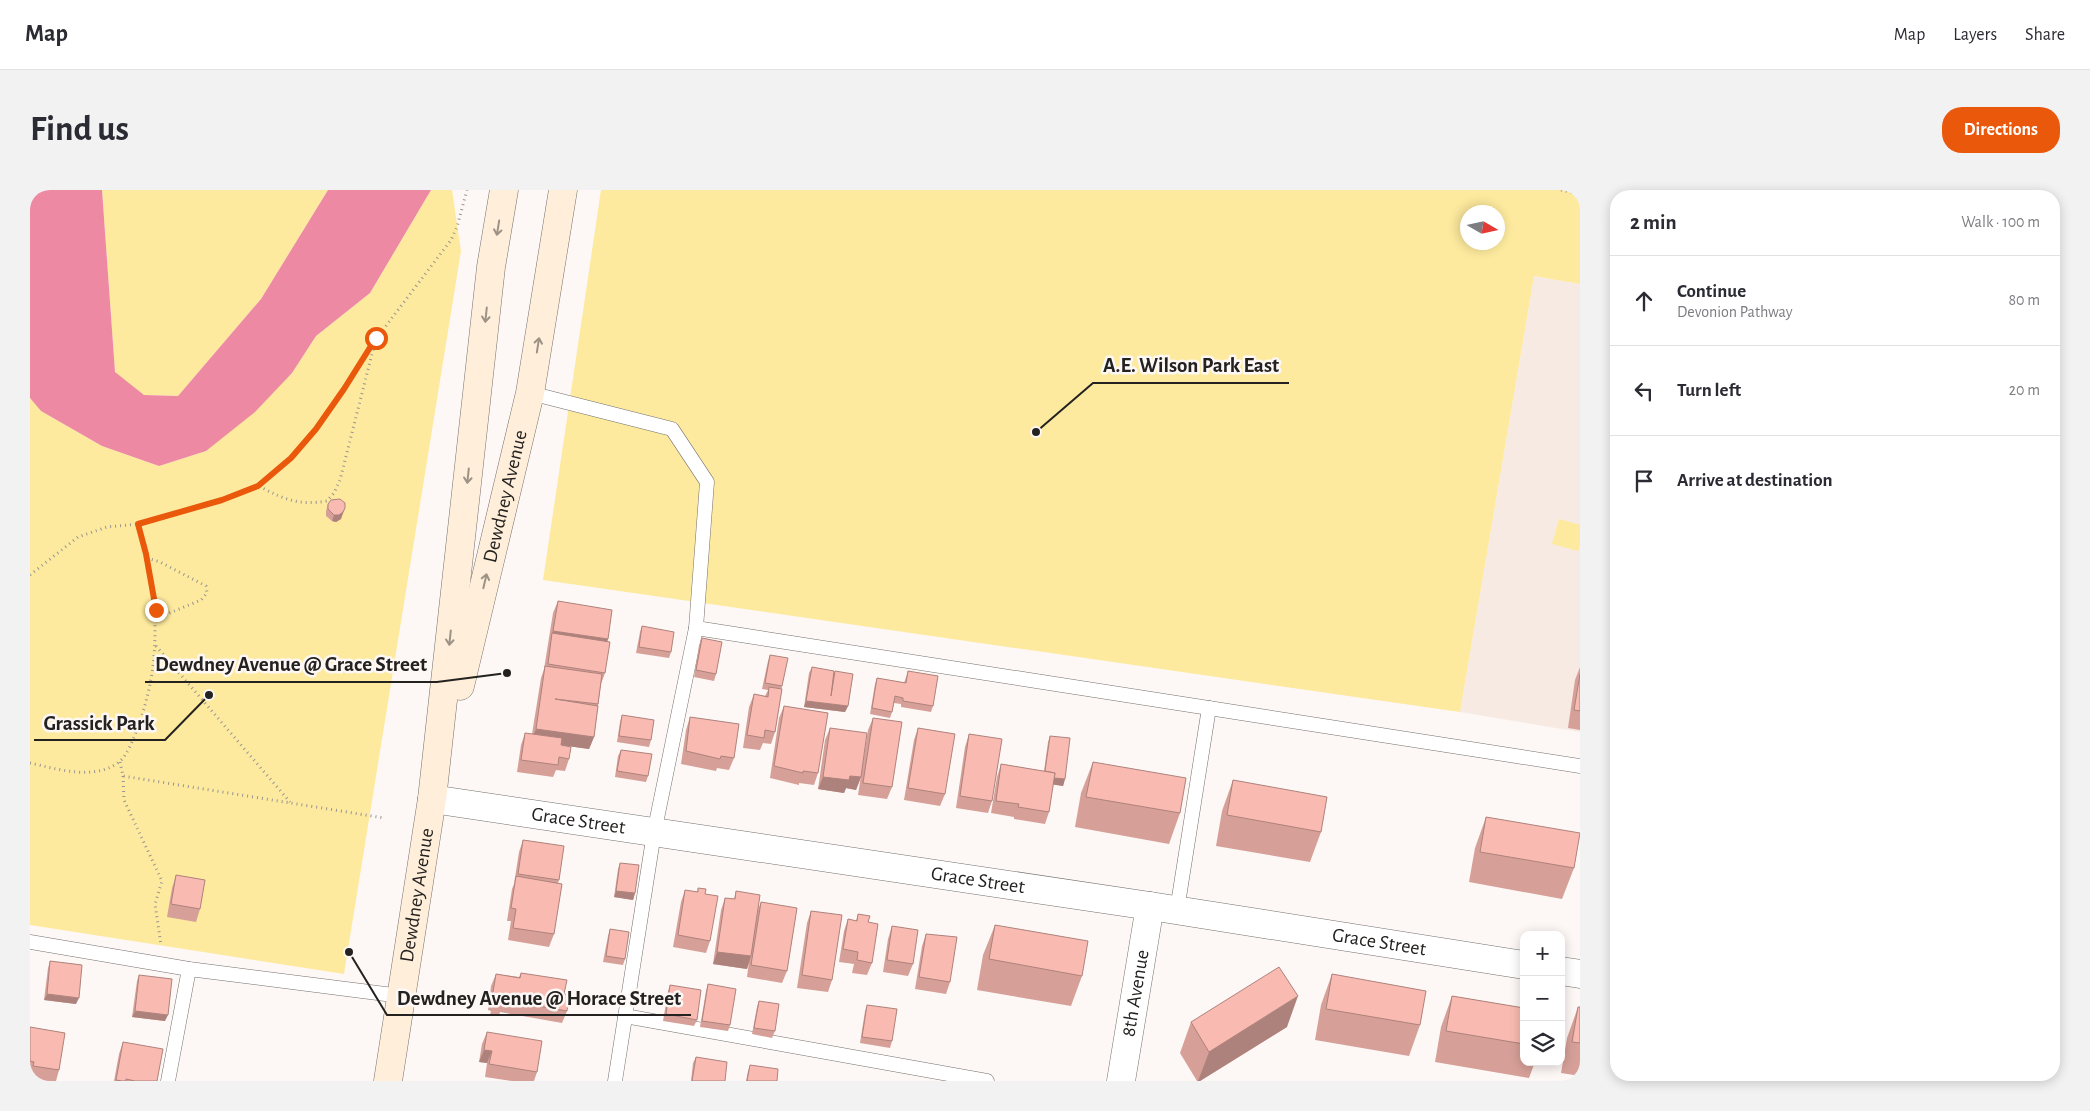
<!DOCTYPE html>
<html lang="en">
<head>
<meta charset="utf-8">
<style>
  body { margin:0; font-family:"Alegreya Sans",sans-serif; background:#f2f2f3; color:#2b2b33 }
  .controls { position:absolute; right:15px; bottom:15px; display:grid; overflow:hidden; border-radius:10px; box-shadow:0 2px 12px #0003 }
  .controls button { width:45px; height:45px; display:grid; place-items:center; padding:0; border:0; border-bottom:1px solid #e1e1e2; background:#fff; color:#2b2b33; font:25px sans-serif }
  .compass { position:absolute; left:1430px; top:15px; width:45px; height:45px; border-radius:50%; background:#fff; box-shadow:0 2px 12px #0003; rotate:99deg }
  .stop { position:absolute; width:15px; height:15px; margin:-11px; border:4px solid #ea580c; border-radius:50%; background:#fff }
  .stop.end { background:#ea580c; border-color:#fff; box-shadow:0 1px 5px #0008 }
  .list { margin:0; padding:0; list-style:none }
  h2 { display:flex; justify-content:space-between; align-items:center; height:65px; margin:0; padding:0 20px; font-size:21px }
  h2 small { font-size:16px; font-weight:400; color:#7c7c81 }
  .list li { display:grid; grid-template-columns:32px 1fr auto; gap:15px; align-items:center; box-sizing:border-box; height:90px; padding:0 20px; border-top:1px solid #e1e1e2 }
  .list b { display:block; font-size:19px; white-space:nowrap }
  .list p { margin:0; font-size:16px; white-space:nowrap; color:#7c7c81 }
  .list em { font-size:16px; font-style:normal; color:#7c7c81 }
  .icon { flex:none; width:28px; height:28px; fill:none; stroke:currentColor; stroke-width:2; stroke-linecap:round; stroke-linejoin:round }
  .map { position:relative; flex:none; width:1550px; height:891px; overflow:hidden; border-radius:20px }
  header { display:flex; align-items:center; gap:30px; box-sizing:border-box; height:70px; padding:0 25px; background:#fff; border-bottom:1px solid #e1e1e2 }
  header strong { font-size:24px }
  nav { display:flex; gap:28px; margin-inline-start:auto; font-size:18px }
  .intro { display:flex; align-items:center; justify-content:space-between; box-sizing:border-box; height:120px; padding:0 30px }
  h1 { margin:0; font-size:35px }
  .button { padding:12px 22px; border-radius:20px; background:#ea580c; color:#fff; font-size:18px; font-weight:700 }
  main { display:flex; gap:30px; padding:0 30px }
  aside { flex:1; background:#fff; border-radius:20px; box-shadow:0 2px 12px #0003 }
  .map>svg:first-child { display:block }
  .built { fill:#f7eae3 }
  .green { fill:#fdea9e; fill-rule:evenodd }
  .water { fill:#ed89a2 }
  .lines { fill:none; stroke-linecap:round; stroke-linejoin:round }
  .service-casing { stroke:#74706d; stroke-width:15 }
  .minor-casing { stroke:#74706d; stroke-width:29 }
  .secondary-casing { stroke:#74706d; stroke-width:29 }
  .path { stroke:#989592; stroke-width:3; stroke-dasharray:1 4; stroke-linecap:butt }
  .service { stroke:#fff; stroke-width:14 }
  .minor { stroke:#fff; stroke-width:28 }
  .secondary { stroke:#ffeed9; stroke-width:28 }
  .wall { fill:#d6a098 }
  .shaded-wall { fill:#ae827c }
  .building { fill:#f9bab1; stroke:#ae827c }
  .oneway { stroke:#9c9286 }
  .route { stroke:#ea580c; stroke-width:6 }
  .labels { text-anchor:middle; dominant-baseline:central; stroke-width:5; stroke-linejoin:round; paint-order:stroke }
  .street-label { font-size:20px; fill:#242221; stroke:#fdf8f5 }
  .leader { fill:none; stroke:#242221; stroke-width:2 }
  .callout-dot { fill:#242221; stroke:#fdf8f5; stroke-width:2 }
  .callout-label { font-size:21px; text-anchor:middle; font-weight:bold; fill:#242221; stroke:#fdf8f5; stroke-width:5; stroke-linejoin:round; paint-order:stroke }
</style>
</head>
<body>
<header>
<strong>Map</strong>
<nav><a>Map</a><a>Layers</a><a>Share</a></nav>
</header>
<div class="intro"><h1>Find us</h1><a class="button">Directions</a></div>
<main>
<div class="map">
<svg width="1550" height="891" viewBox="0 0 1550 891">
  <rect width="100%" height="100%" fill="#fdf8f5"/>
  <!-- built -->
  <path class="built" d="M1504,86L1550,94V542L1430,522Z"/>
  <!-- green -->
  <g class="green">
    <path d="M72,0H298L231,109L148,206L114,205L85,183Z"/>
    <path d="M401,0H422L431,61L314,784L0,735V208L11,221L72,256L129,276L176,261L262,183L286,146L340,103Z"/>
    <path d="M571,0H1550V94L1504,86L1430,522L513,390ZM1438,22H1468V52H1438Z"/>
    <path d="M1529,329L1550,335V354L1548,361L1522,354Z"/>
  </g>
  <!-- water -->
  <path class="water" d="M0,0H72L85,182L114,205L148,206L231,109L298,0H401L340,103L286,146L262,183L225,222L176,261L129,276L72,256L11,221L0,208Z"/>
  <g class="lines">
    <!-- service casing -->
    <g class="service-casing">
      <g id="service">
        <path d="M500,203L642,239L677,292L666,438L624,643L585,891"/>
        <path d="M666,438L1550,576"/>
        <path d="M1147,720L1179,518"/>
        <path d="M0,752L159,779L371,806"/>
        <path d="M595,826L957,891"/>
        <path d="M138,891L159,779"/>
      </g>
    </g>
    <!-- minor casing -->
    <g class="minor-casing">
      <g id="minor">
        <path id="s1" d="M402,609L1120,716L1494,775"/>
        <path d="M1531,781L1550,784"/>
        <path id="s2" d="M1091,891L1120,716"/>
      </g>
    </g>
    <!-- secondary casing -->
    <g class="secondary-casing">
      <g id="secondary">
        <path id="s3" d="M430,496L500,203L533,0"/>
        <path id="s4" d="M358,891L402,609L461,77L474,0"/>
      </g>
    </g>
    <!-- path -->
    <g class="path">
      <path d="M1531,0L1550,4"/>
      <path d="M229,296C253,309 269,316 297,311L304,303L310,290L345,152"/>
      <path d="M117,368L130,372L176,396L177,403L171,410L125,429"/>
      <path d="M0,385L48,347L77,337L108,334L192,310L229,296L261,268L285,239L314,199L346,149L421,50L427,37L437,0"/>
      <path d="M126,456L260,612"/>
      <path d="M90,572L93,586L354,628"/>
      <path d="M0,573C27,579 64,591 89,572C97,566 105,546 108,536C134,467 127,404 108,334"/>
      <path d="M93,586L94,610L132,691L125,714L131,755"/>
    </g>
    <!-- service -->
    <use href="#service" class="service"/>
    <!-- minor -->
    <use href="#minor" class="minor"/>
    <!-- secondary -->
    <use href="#secondary" class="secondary"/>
  </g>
  <!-- wall -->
  <g class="wall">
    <path d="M298,314L311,329L306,332L302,331L296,326V321Z"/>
    <path d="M528,411L578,449L577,452L575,483L571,494L564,547L559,559L531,555L539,569L535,581L526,580L523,587L487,582L491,555L495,543L502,544L511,488L514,479L523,423Z"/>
    <path d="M612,436L641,462L639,468L606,463L610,442Z"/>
    <path d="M672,448L686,484L684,491L664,487L669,455Z"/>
    <path d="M740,465L752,496L745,542L741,554L733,553L730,560L713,558L719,517L724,504L735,506L738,500L732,499L738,471Z"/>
    <path d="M782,477L803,486L805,481L818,516L815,522L774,517L779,483Z"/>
    <path d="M1550,477V540L1538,538L1545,490Z"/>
    <path d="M878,481L903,516L901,522L871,517V514L864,513L862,522L860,528L840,524L845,494L847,488L874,493Z"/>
    <path d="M754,516L788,583L784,595L769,593V595L740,588L749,528Z"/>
    <path d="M592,525L621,550L619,557L587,552L590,532Z"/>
    <path d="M660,527L704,568L699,580L687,578L686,581L651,574L656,540Z"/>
    <path d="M843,528L862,597L857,609L828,605L838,540Z"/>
    <path d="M800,538L831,587L826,600L816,598L814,603L788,599L795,550Z"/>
    <path d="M888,538L915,604L910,616L874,610L884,550Z"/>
    <path d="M939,544L962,611L958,623L926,618L935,557Z"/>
    <path d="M1020,546L1035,589L1033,596L1023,594L1019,622L1015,634L984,629V627L961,623L967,587L971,574L1014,581L1018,552Z"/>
    <path d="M591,560L618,586L616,592L585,587L588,566Z"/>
    <path d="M1063,572L1150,623L1139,654L1045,637L1051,603Z"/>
    <path d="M1203,590L1291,642L1280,672L1186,656L1192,621Z"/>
    <path d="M1456,627L1544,678L1532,709L1439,692L1445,658Z"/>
    <path d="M493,650L529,690L528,693L524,744L519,757L478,750L481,731H477L482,699L484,694L489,662Z"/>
    <path d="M590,673L605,703L603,710L584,707L588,679Z"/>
    <path d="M146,685L170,719L166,732L137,727L142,698Z"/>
    <path d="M668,698L675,704L680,751L676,763L643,757L651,712L655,700L667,702Z"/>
    <path d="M706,701L727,722L731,712L757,781L752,793L717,787L719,771L717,779L683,774L691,720L695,708L704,709Z"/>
    <path d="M781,721L802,790L798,802L767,798L777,733Z"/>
    <path d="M828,724L838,732L842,773L837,785L822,783L824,774L809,772L814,741L818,729L826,731Z"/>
    <path d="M965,735L1052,786L1041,816L947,800L953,765Z"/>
    <path d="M862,736L883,774L878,786L853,782L858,749Z"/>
    <path d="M580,739L595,769L593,775L573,772L578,746Z"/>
    <path d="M896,744L920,792L916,804L885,799L892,756Z"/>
    <path d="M20,771L46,814L14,810L18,778Z"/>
    <path d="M491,783L534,804L537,821L532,833L470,822L469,826L460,825L461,821L458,820L461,796L466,784L489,787Z"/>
    <path d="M1302,784L1390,835L1379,866L1285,850L1291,815Z"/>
    <path d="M109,785L135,831L102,827L107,791Z"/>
    <path d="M678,794L700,835L698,841L670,837L676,801Z"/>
    <path d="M640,795L667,830L664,836L633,831L638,801Z"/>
    <path d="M1422,806L1494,818V872H1505L1499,888L1405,872L1411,837Z"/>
    <path d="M729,811L745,841L742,848L722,844L727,817Z"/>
    <path d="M837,815L862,851L860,858L830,853L835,821Z"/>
    <path d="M1548,817H1550V886L1531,883L1537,848Z"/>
    <path d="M1161,832L1257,837L1170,891H1167L1150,863Z"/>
    <path d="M0,837L29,880L26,891H15L0,889Z"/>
    <path d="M457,842L507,882L504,891H482L455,887L457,873L449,872L452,854Z"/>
    <path d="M93,852L127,891H84L89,864Z"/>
    <path d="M666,867L695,891H661L663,873Z"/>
    <path d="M720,875L747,891H716L718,881Z"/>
  </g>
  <!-- shaded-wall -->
  <g class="shaded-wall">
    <path d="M315,318L311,329L306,332L302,331L304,325Z"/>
    <path d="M523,441L578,449L573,462L522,443Z"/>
    <path d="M776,511L818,516L815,522L774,517Z"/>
    <path d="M506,539L564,547L559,559L501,551Z"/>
    <path d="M820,586L831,587L826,600L816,598L814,603L788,599L793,587Z"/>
    <path d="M1014,586L1035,589L1033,596L1012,593Z"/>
    <path d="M586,701L605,703L603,710L584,707Z"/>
    <path d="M687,762L721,766L717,779L683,774Z"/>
    <path d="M17,804L49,808L46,814L14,810Z"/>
    <path d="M1268,806L1257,837L1170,891H1168L1179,862Z"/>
    <path d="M105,821L138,825L135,831L102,827Z"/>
    <path d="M454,860L462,861L457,873L449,872Z"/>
  </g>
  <!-- building -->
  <g class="building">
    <path d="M310,309L315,313V318L313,322L309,325H304L298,319V314L301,310Z"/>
    <path d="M528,411L582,420L578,449L523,441Z"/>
    <path d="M612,436L644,442L641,462L609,457Z"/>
    <path d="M522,443L580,452L575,483L518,474Z"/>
    <path d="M672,448L692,452L686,484L666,480Z"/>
    <path d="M740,465L758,468L752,496L735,493Z"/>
    <path d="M515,476L572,484L568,514L525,509L568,516L564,547L506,539Z"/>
    <path d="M782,477L804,481L801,506L805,481L823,484L818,516L776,511Z"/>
    <path d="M878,481L908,486L903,516L873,511V508L865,506L862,522L842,518L847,488L876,493Z"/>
    <path d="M1550,484V521L1544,520Z"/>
    <path d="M739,497L752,499L745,542L735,540L734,548L717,545L724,504L738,507Z"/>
    <path d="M754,516L798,523L788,583L773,581V583L744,576Z"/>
    <path d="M592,525L624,530L621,550L589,546Z"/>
    <path d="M660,527L709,534L704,568L691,566L690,569L656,561Z"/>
    <path d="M843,528L872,532L862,597L833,593Z"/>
    <path d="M800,538L837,543L831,587L820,586L819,590L793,587Z"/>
    <path d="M888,538L925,544L915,604L878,598Z"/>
    <path d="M495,543L532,548L531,555L541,557L539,569L529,567L528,575L491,570Z"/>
    <path d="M939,544L972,549L962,611L930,606Z"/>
    <path d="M1020,546L1040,548L1035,589L1024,588L1025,583L1015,581Z"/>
    <path d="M591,560L622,564L618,586L587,581Z"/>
    <path d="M1063,572L1156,588L1150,623L1056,607Z"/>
    <path d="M971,574L1025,583L1019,622L988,617L989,614L966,611Z"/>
    <path d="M1203,590L1297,607L1291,642L1197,625Z"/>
    <path d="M1456,627L1550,643L1544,678L1450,662Z"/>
    <path d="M493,650L534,656L529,690L488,684Z"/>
    <path d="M590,673L609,675L605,703L586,701Z"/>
    <path d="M146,685L175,690L170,719L141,714Z"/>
    <path d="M486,686L532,694L524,744L483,738L486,719L481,718Z"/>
    <path d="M668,698L676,699L675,704L688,706L680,751L648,745L655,700L668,702Z"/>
    <path d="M706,701L730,705L721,766L687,762L695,708L705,709Z"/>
    <path d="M731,712L767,718L757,781L721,775Z"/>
    <path d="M781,721L812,725L802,790L772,785Z"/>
    <path d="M828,724L840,726L838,732L848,734L842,773L827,770L828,762L813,759L818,729L827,731Z"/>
    <path d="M965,735L1058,751L1052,786L959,769Z"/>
    <path d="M862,736L888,740L883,774L857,770Z"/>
    <path d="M580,739L599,742L595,769L576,766Z"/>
    <path d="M896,744L927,747L920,792L889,787Z"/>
    <path d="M20,771L52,775L49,808L17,804Z"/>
    <path d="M1249,777L1268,806L1179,862L1161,832Z"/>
    <path d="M491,783L537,790L534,804L539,805L537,821L474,810L473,814L464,812L465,808H462L466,784L490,788Z"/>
    <path d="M1302,784L1396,801L1390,835L1296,819Z"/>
    <path d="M109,785L142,789L138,825L105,821Z"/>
    <path d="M678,794L706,799L700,835L672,831Z"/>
    <path d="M640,795L671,800L667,830L636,824Z"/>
    <path d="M1422,806L1494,818V854L1416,841Z"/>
    <path d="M729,811L749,814L745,841L724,838Z"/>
    <path d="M837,815L867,819L862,851L832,847Z"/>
    <path d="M1548,817H1550V853L1542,852Z"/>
    <path d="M0,837L35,843L29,880L3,876L4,872L0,871Z"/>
    <path d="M457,842L512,851L507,882L459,874L462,861L454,860Z"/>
    <path d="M93,852L133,859L127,891H105L96,889V891H92L86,890Z"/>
    <path d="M666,867L697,872L695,891H662Z"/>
    <path d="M720,875L748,879L747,891H717Z"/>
  </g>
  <!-- one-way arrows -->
  <defs><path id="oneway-shaft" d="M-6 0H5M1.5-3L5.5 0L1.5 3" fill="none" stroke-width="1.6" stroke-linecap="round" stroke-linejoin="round" transform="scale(1.25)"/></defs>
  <g class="oneway">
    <use href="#oneway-shaft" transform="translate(468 38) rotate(99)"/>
    <use href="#oneway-shaft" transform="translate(456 125) rotate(96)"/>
    <use href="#oneway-shaft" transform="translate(508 155) rotate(-81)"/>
    <use href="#oneway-shaft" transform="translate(438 286) rotate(96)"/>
    <use href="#oneway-shaft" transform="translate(455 391) rotate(-77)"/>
    <use href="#oneway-shaft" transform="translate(420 448) rotate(96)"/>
  </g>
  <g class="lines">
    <!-- route -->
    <path class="route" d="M126,420L116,364L108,334L192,310L228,296L261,268L286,239L314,199L346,148"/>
  </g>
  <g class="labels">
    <!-- street labels -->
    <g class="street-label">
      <text stroke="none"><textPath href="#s3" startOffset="195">Dewdney Avenue</textPath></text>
      <text stroke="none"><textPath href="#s1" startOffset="148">Grace Street</textPath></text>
      <text stroke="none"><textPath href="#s1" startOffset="552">Grace Street</textPath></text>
      <text stroke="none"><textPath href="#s4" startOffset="188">Dewdney Avenue</textPath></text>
      <text stroke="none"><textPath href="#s1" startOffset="958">Grace Street</textPath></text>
      <text stroke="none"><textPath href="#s2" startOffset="89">8th Avenue</textPath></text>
    </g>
  </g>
  <!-- callouts -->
  <path class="leader" d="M1006 242L1063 193H1259M477 483L407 492H115M179 505L135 550H4M319 762L357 825H661"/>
  <g class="callout-dot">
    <circle cx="1006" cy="242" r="5"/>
    <circle cx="477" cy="483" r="5"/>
    <circle cx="179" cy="505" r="5"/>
    <circle cx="319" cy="762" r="5"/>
  </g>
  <g class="callout-label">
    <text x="1161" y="182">A.E. Wilson Park East</text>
    <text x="261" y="481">Dewdney Avenue @ Grace Street</text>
    <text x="69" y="540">Grassick Park</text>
    <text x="509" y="815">Dewdney Avenue @ Horace Street</text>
  </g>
</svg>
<div class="controls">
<button>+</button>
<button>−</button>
<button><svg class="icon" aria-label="layers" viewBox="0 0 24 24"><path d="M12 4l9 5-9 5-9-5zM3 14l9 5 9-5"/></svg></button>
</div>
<svg class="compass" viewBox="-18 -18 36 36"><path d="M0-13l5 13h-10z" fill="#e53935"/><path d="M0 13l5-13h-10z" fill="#7c7c81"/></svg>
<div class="stop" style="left:346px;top:148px"></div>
<div class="stop end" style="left:126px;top:420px"></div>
</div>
<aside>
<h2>2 min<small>Walk · 100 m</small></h2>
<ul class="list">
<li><svg class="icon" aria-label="ahead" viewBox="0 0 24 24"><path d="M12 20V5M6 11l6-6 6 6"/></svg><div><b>Continue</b><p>Devonion Pathway</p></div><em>80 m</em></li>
<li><svg class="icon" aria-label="left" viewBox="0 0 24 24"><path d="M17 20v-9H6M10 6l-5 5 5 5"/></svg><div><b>Turn left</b></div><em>20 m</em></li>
<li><svg class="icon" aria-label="arrive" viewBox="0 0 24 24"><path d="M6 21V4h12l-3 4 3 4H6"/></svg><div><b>Arrive at destination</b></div></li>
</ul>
</aside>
</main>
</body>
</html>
